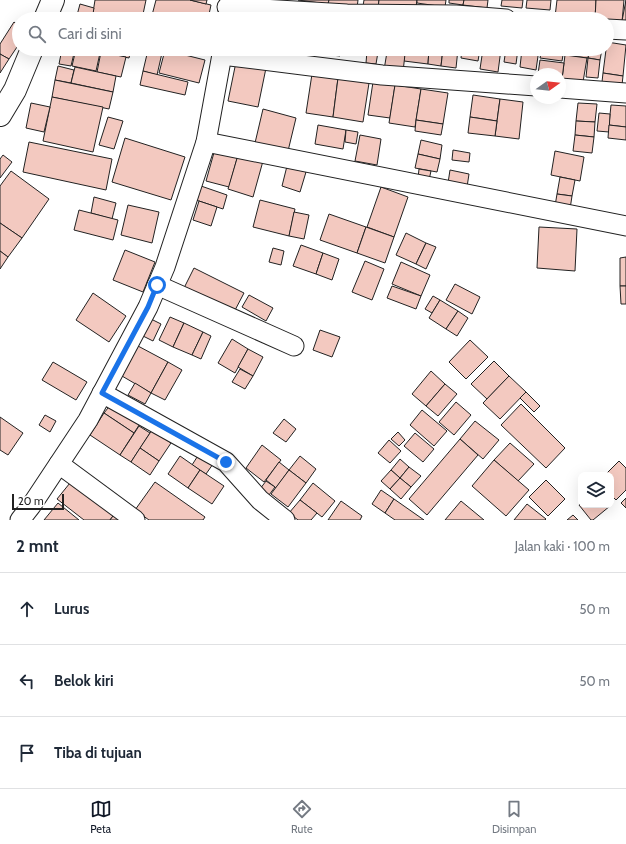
<!DOCTYPE html>
<html lang="id">
<head>
<meta charset="utf-8">
<style>
  body { margin:0; font-family:Cabin,sans-serif; background:#f6f6f7; color:#1f2937 }
  .controls { position:absolute; right:12px; bottom:12px; display:grid; overflow:hidden; border-radius:8px; box-shadow:0 4px 16px #0002 }
  .controls button { width:36px; height:36px; display:grid; place-items:center; padding:0; border:0; border-bottom:1px solid #e0e1e3; background:#fff; color:#1f2937; font:20px sans-serif }
  .compass { position:absolute; left:530px; top:68px; width:36px; height:36px; border-radius:50%; background:#fff; box-shadow:0 4px 16px #0002; rotate:75deg }
  .scale { position:absolute; left:12px; bottom:10px; width:52px; box-sizing:border-box; padding-left:4px; border:2px solid #222; border-top:0; font-size:11px; line-height:14px; white-space:nowrap; color:#222; -webkit-text-stroke:3px #fff; paint-order:stroke }
  .stop { position:absolute; width:12px; height:12px; margin:-9px; border:3px solid #1a73e8; border-radius:50%; background:#fff }
  .stop.end { background:#1a73e8; border-color:#fff; box-shadow:0 1px 4px #0008 }
  .list { margin:0; padding:0; list-style:none }
  h2 { display:flex; justify-content:space-between; align-items:center; height:52px; margin:0; padding:0 16px; font-size:17px }
  h2 small { font-size:13px; font-weight:400; color:#747a83 }
  .list li { display:grid; grid-template-columns:26px 1fr auto; gap:12px; align-items:center; box-sizing:border-box; height:72px; padding:0 16px; border-top:1px solid #e0e1e3 }
  .list b { display:block; font-size:15px; white-space:nowrap }
  .list em { font-size:13px; font-style:normal; color:#747a83 }
  .icon { flex:none; width:22px; height:22px; fill:none; stroke:currentColor; stroke-width:2; stroke-linecap:round; stroke-linejoin:round }
  .map { position:relative; flex:none; width:626px; height:520px; overflow:hidden }
  .search { position:absolute; background:#fff; box-shadow:0 4px 16px #0002; left:12px; right:12px; top:12px; height:44px; display:flex; align-items:center; gap:10px; box-sizing:border-box; padding:0 14px; border-radius:22px; color:#747a83; font-size:15px }
  .sheet { height:268px; background:#fff }
  nav { display:flex; justify-content:space-around; align-items:center; box-sizing:border-box; height:56px; border-top:1px solid #e0e1e3; background:#fff; font-size:11px; color:#747a83 }
  nav a { display:grid; justify-items:center; gap:2px }
  nav .on { color:#111827 }
  .map>svg:first-child { display:block }
  .building { fill:#f3c9c0; stroke:#222 }
  .lines { fill:none; stroke-linecap:round; stroke-linejoin:round }
  .minor-casing { stroke:#222; stroke-width:21 }
  .highway-casing { stroke:#222; stroke-width:24 }
  .minor { stroke:#fff; stroke-width:19 }
  .highway { stroke:#fff; stroke-width:22 }
  .route { stroke:#1a73e8; stroke-width:5 }
</style>
</head>
<body>
<div class="map">
<svg width="626" height="520" viewBox="0 0 626 520">
  <rect width="100%" height="100%" fill="#fff"/>
  <!-- building -->
  <g class="building">
    <path d="M95,0H146L142,19H92Z"/>
    <path d="M156,0H190L211,5L208,19H151Z"/>
    <path d="M190,0H207L206,4Z"/>
    <path d="M298,0H329L328,4Z"/>
    <path d="M329,0H358L357,8L328,4Z"/>
    <path d="M364,0H379L378,8L363,6Z"/>
    <path d="M379,0H417L415,13L378,8Z"/>
    <path d="M417,0H446L445,7L417,3Z"/>
    <path d="M449,0H464L463,5L449,3Z"/>
    <path d="M464,0H488L487,8L463,5Z"/>
    <path d="M502,0H523L522,8L501,6Z"/>
    <path d="M527,0H551L550,10L526,8Z"/>
    <path d="M557,0H596L595,19L555,17Z"/>
    <path d="M596,0H624L622,22L607,21V19H595Z"/>
    <path d="M626,0V22L622,21Z"/>
    <path d="M80,4L94,8L92,19H76Z"/>
    <path d="M233,11L256,14L255,19H232Z"/>
    <path d="M14,22L19,26V44L9,59L0,54V44Z"/>
    <path d="M607,42L626,45L623,76L603,73Z"/>
    <path d="M62,49H75L71,66L59,64Z"/>
    <path d="M76,49L100,53L96,71L72,66Z"/>
    <path d="M87,49H131L129,58Z"/>
    <path d="M253,49H276L275,52Z"/>
    <path d="M296,49H324L323,54L296,51Z"/>
    <path d="M324,49H341L340,56L323,54Z"/>
    <path d="M348,49H378V52Z"/>
    <path d="M381,49H405V54L381,52Z"/>
    <path d="M405,49H429L428,64L404,61Z"/>
    <path d="M429,49H443L441,66L428,64Z"/>
    <path d="M443,49H458L456,68L441,66Z"/>
    <path d="M462,49H480L478,61L461,58Z"/>
    <path d="M483,49H501L498,72L480,69Z"/>
    <path d="M506,49H518L516,64L504,62Z"/>
    <path d="M522,49H539L536,70L520,67Z"/>
    <path d="M542,49H564L562,61L540,58Z"/>
    <path d="M564,49H590L588,58L563,55Z"/>
    <path d="M590,49H602L600,60L588,58Z"/>
    <path d="M148,50L162,53L157,75L143,71Z"/>
    <path d="M165,50L205,60L199,83L159,73Z"/>
    <path d="M367,51L378,52L376,64L366,63Z"/>
    <path d="M101,52L126,57L121,77L97,72Z"/>
    <path d="M387,52L405,54L403,72L384,70Z"/>
    <path d="M0,54L9,59L0,73Z"/>
    <path d="M565,55L587,58L583,82L562,79Z"/>
    <path d="M588,58L600,60L598,78L586,77Z"/>
    <path d="M540,60L564,63L562,79L560,78V74H538Z"/>
    <path d="M236,62L266,68L258,107L228,101Z"/>
    <path d="M58,66L74,70L71,83L55,80Z"/>
    <path d="M75,67L116,76L113,92L71,83Z"/>
    <path d="M143,71L188,82L185,95L140,85Z"/>
    <path d="M603,73L623,76L622,85L602,82Z"/>
    <path d="M312,74L338,78L333,117L306,113Z"/>
    <path d="M338,78L369,83L363,122L333,117Z"/>
    <path d="M55,80L113,92L109,109L52,97Z"/>
    <path d="M373,82L395,85L390,118L368,115Z"/>
    <path d="M395,85L421,89L415,127L389,123Z"/>
    <path d="M421,89L448,93L443,124L416,120Z"/>
    <path d="M473,95L500,99L497,121L470,117Z"/>
    <path d="M52,97L103,107L93,152L43,141Z"/>
    <path d="M500,99L523,102L519,139L495,136Z"/>
    <path d="M31,103L50,107L44,132L26,128Z"/>
    <path d="M578,103L597,104L595,122L576,121Z"/>
    <path d="M611,105L626,106V127L609,125Z"/>
    <path d="M263,109L296,118L288,151L255,143Z"/>
    <path d="M599,113L610,114L609,132L597,131Z"/>
    <path d="M108,117L123,121L114,149L99,145Z"/>
    <path d="M470,117L497,121L495,136L468,133Z"/>
    <path d="M416,120L443,124L441,135L415,131Z"/>
    <path d="M576,121L595,122L594,137L575,135Z"/>
    <path d="M318,125L346,130L343,149L315,144Z"/>
    <path d="M609,125L626,127V140L608,138Z"/>
    <path d="M346,130L358,132L356,144L345,142Z"/>
    <path d="M360,135L381,139L377,165L355,161Z"/>
    <path d="M575,135L594,137L592,153L573,151Z"/>
    <path d="M125,138L185,157L171,200L112,182Z"/>
    <path d="M421,140L442,145L440,159L418,154Z"/>
    <path d="M29,142L112,159L106,190L23,172Z"/>
    <path d="M215,149L238,155L229,187L206,181Z"/>
    <path d="M453,150L470,153L469,162L452,160Z"/>
    <path d="M555,151L584,157L580,181L551,175Z"/>
    <path d="M418,154L440,159L437,172L415,168Z"/>
    <path d="M3,155L12,162L0,178V159Z"/>
    <path d="M238,155L263,161L253,197L228,189Z"/>
    <path d="M287,166L306,172L300,192L282,186Z"/>
    <path d="M419,169L431,171L429,180L418,178Z"/>
    <path d="M450,170L469,174L467,187L448,183Z"/>
    <path d="M11,171L49,199L22,238L0,223V186Z"/>
    <path d="M560,177L575,180L572,196L557,194Z"/>
    <path d="M201,186L227,195L223,209L196,200Z"/>
    <path d="M381,187L408,197L394,237L367,227Z"/>
    <path d="M557,194L572,196L570,209L555,206Z"/>
    <path d="M94,197L116,203L112,219L91,213Z"/>
    <path d="M260,200L295,209L289,236L253,227Z"/>
    <path d="M199,201L217,207L211,226L193,220Z"/>
    <path d="M128,205L159,212L152,243L121,235Z"/>
    <path d="M79,210L118,220L113,240L74,230Z"/>
    <path d="M294,212L309,215L304,239L289,236Z"/>
    <path d="M329,214L366,227L357,253L320,240Z"/>
    <path d="M0,223L22,238L8,257L0,251Z"/>
    <path d="M366,227L394,237L385,263L357,253Z"/>
    <path d="M539,227L577,229L575,271L537,268Z"/>
    <path d="M406,233L426,243L416,264L396,255Z"/>
    <path d="M426,243L436,247L426,269L416,264Z"/>
    <path d="M301,245L323,253L316,274L293,266Z"/>
    <path d="M273,248L284,251L281,265L269,262Z"/>
    <path d="M125,250L155,262L143,292L113,280Z"/>
    <path d="M0,251L8,257L0,269Z"/>
    <path d="M323,253L339,259L332,280L316,274Z"/>
    <path d="M626,257V286H620V258Z"/>
    <path d="M365,261L384,269L372,300L352,292Z"/>
    <path d="M401,262L430,275L421,296L392,284Z"/>
    <path d="M194,268L244,293L233,314L183,290Z"/>
    <path d="M455,284L480,297L472,314L446,300Z"/>
    <path d="M392,286L421,296L416,309L387,298Z"/>
    <path d="M620,286H626V304H621Z"/>
    <path d="M93,293L126,316L109,342L76,320Z"/>
    <path d="M249,295L273,308L266,321L242,307Z"/>
    <path d="M433,296L440,300L432,313L425,309Z"/>
    <path d="M440,300L458,311L446,329L429,318Z"/>
    <path d="M458,311L468,318L457,336L446,329Z"/>
    <path d="M170,317L184,323L173,347L159,340Z"/>
    <path d="M151,319L161,324L153,341L143,336Z"/>
    <path d="M184,323L203,332L192,355L173,347Z"/>
    <path d="M320,330L340,337L332,357L313,350Z"/>
    <path d="M203,332L211,336L201,359L192,355Z"/>
    <path d="M232,339L248,349L235,373L218,363Z"/>
    <path d="M470,340L488,357L466,379L449,362Z"/>
    <path d="M138,346L168,362L151,393L122,376Z"/>
    <path d="M248,349L263,357L253,376L238,367Z"/>
    <path d="M494,361L509,376L487,399L471,384Z"/>
    <path d="M53,362L87,382L76,400L42,380Z"/>
    <path d="M168,362L182,370L165,400L151,393Z"/>
    <path d="M240,369L253,376L245,389L232,382Z"/>
    <path d="M431,371L445,384L426,406L412,394Z"/>
    <path d="M509,376L526,392L500,419L483,403Z"/>
    <path d="M135,383L151,393L145,404L128,395Z"/>
    <path d="M445,384L457,394L438,416L426,406Z"/>
    <path d="M526,392L540,406L534,412L520,398Z"/>
    <path d="M456,402L471,415L454,435L439,422Z"/>
    <path d="M112,403L141,422L134,433L104,413Z"/>
    <path d="M521,404L565,448L546,468L501,425Z"/>
    <path d="M422,410L447,431L434,446L410,425Z"/>
    <path d="M104,413L134,433L120,455L90,435Z"/>
    <path d="M45,415L56,421L50,432L39,425Z"/>
    <path d="M0,417L23,433L8,455L0,450Z"/>
    <path d="M284,419L296,429L286,442L273,433Z"/>
    <path d="M475,421L499,440L483,459L460,439Z"/>
    <path d="M139,426L150,433L131,462L120,455Z"/>
    <path d="M152,430L171,443L159,461L140,448Z"/>
    <path d="M398,432L405,440L399,446L391,439Z"/>
    <path d="M415,433L434,449L423,462L404,446Z"/>
    <path d="M460,439L478,455L427,515L409,499Z"/>
    <path d="M389,440L401,451L390,463L378,453Z"/>
    <path d="M510,443L534,464L518,481L494,460Z"/>
    <path d="M262,445L281,460L264,482L246,468Z"/>
    <path d="M140,448L159,461L150,475L131,462Z"/>
    <path d="M199,454L213,464L206,474L192,465Z"/>
    <path d="M180,456L200,470L188,488L168,474Z"/>
    <path d="M300,456L316,469L306,483L289,470Z"/>
    <path d="M400,459L409,467L400,478L391,470Z"/>
    <path d="M494,460L529,490L506,516L472,486Z"/>
    <path d="M619,461L626,468V490L616,500L611,495V475H605Z"/>
    <path d="M279,462L289,470L276,488L266,480Z"/>
    <path d="M409,467L421,476L411,487L400,478Z"/>
    <path d="M200,470L224,486L212,504L188,488Z"/>
    <path d="M289,470L306,483L288,507L271,494Z"/>
    <path d="M391,470L400,478L390,489L381,481Z"/>
    <path d="M74,478L116,512L110,520H84L57,499Z"/>
    <path d="M400,478L411,487L401,499L390,489Z"/>
    <path d="M546,480L565,499L548,516L529,497Z"/>
    <path d="M266,481L275,487L269,495L260,489Z"/>
    <path d="M155,482L205,517L203,520H149L135,510Z"/>
    <path d="M313,483L335,501L322,517L300,500Z"/>
    <path d="M381,490L394,499L385,513L372,504Z"/>
    <path d="M626,498V508L621,503Z"/>
    <path d="M394,499L424,520H395L385,513Z"/>
    <path d="M300,500L317,513L311,520H298L289,513Z"/>
    <path d="M341,501L362,516L360,520H328Z"/>
    <path d="M461,501L484,520H445Z"/>
    <path d="M58,503L79,520H44Z"/>
    <path d="M581,503V505H609L610,506L593,520H591L579,505Z"/>
    <path d="M527,504L546,519L545,520H514Z"/>
    <path d="M116,512L126,520H110Z"/>
    <path d="M573,515L578,520H567Z"/>
  </g>
  <g class="lines">
    <!-- minor casing -->
    <g class="minor-casing">
      <g id="minor">
        <path d="M227,7L347,14L456,15L506,19"/>
        <path d="M607,29L626,30"/>
        <path d="M222,55L382,75L536,86"/>
        <path d="M560,88L626,93"/>
        <path d="M206,142L626,226"/>
        <path d="M157,285L294,346"/>
        <path d="M102,393L226,462L260,500L285,520"/>
        <path d="M59,464L135,520"/>
        <path d="M20,520L31,506L88,420L148,307L165,267L206,142L223,49"/>
      </g>
    </g>
    <!-- highway casing -->
    <g class="highway-casing">
      <g id="highway">
        <path d="M45,19L53,0"/>
        <path d="M0,115L15,90L32,49"/>
      </g>
    </g>
    <!-- minor -->
    <use href="#minor" class="minor"/>
    <!-- highway -->
    <use href="#highway" class="highway"/>
  </g>
  <g class="lines">
    <!-- route -->
    <path class="route" d="M157,285L148,307L102,393L226,462"/>
  </g>
</svg>
<div class="controls">
<button><svg class="icon" aria-label="layers" viewBox="0 0 24 24"><path d="M12 4l9 5-9 5-9-5zM3 14l9 5 9-5"/></svg></button>
</div>
<svg class="compass" viewBox="-18 -18 36 36"><path d="M0-13l5 13h-10z" fill="#e53935"/><path d="M0 13l5-13h-10z" fill="#747a83"/></svg>
<div class="scale">20 m</div>
<div class="stop" style="left:157px;top:285px"></div>
<div class="stop end" style="left:226px;top:462px"></div>
<div class="search"><svg class="icon" aria-label="search" viewBox="0 0 24 24"><circle cx="10" cy="10" r="6"/><path d="M15 15l6 6"/></svg>Cari di sini</div>
</div>
<section class="sheet">
<h2>2 mnt<small>Jalan kaki · 100 m</small></h2>
<ul class="list">
<li><svg class="icon" aria-label="ahead" viewBox="0 0 24 24"><path d="M12 20V5M6 11l6-6 6 6"/></svg><div><b>Lurus</b></div><em>50 m</em></li>
<li><svg class="icon" aria-label="left" viewBox="0 0 24 24"><path d="M17 20v-9H6M10 6l-5 5 5 5"/></svg><div><b>Belok kiri</b></div><em>50 m</em></li>
<li><svg class="icon" aria-label="arrive" viewBox="0 0 24 24"><path d="M6 21V4h12l-3 4 3 4H6"/></svg><div><b>Tiba di tujuan</b></div></li>
</ul>
</section>
<nav>
<a class="on"><svg class="icon" aria-label="map" viewBox="0 0 24 24"><path d="M3 6l6-2 6 2 6-2v14l-6 2-6-2-6 2zM9 4v14M15 6v14"/></svg>Peta</a>
<a><svg class="icon" aria-label="directions" viewBox="0 0 24 24"><path d="M12 3l9 9-9 9-9-9zM9 14v-3h6M13 9l2 2-2 2"/></svg>Rute</a>
<a><svg class="icon" aria-label="saved" viewBox="0 0 24 24"><path d="M7 4h10v16l-5-4-5 4z"/></svg>Disimpan</a>
</nav>
</body>
</html>
